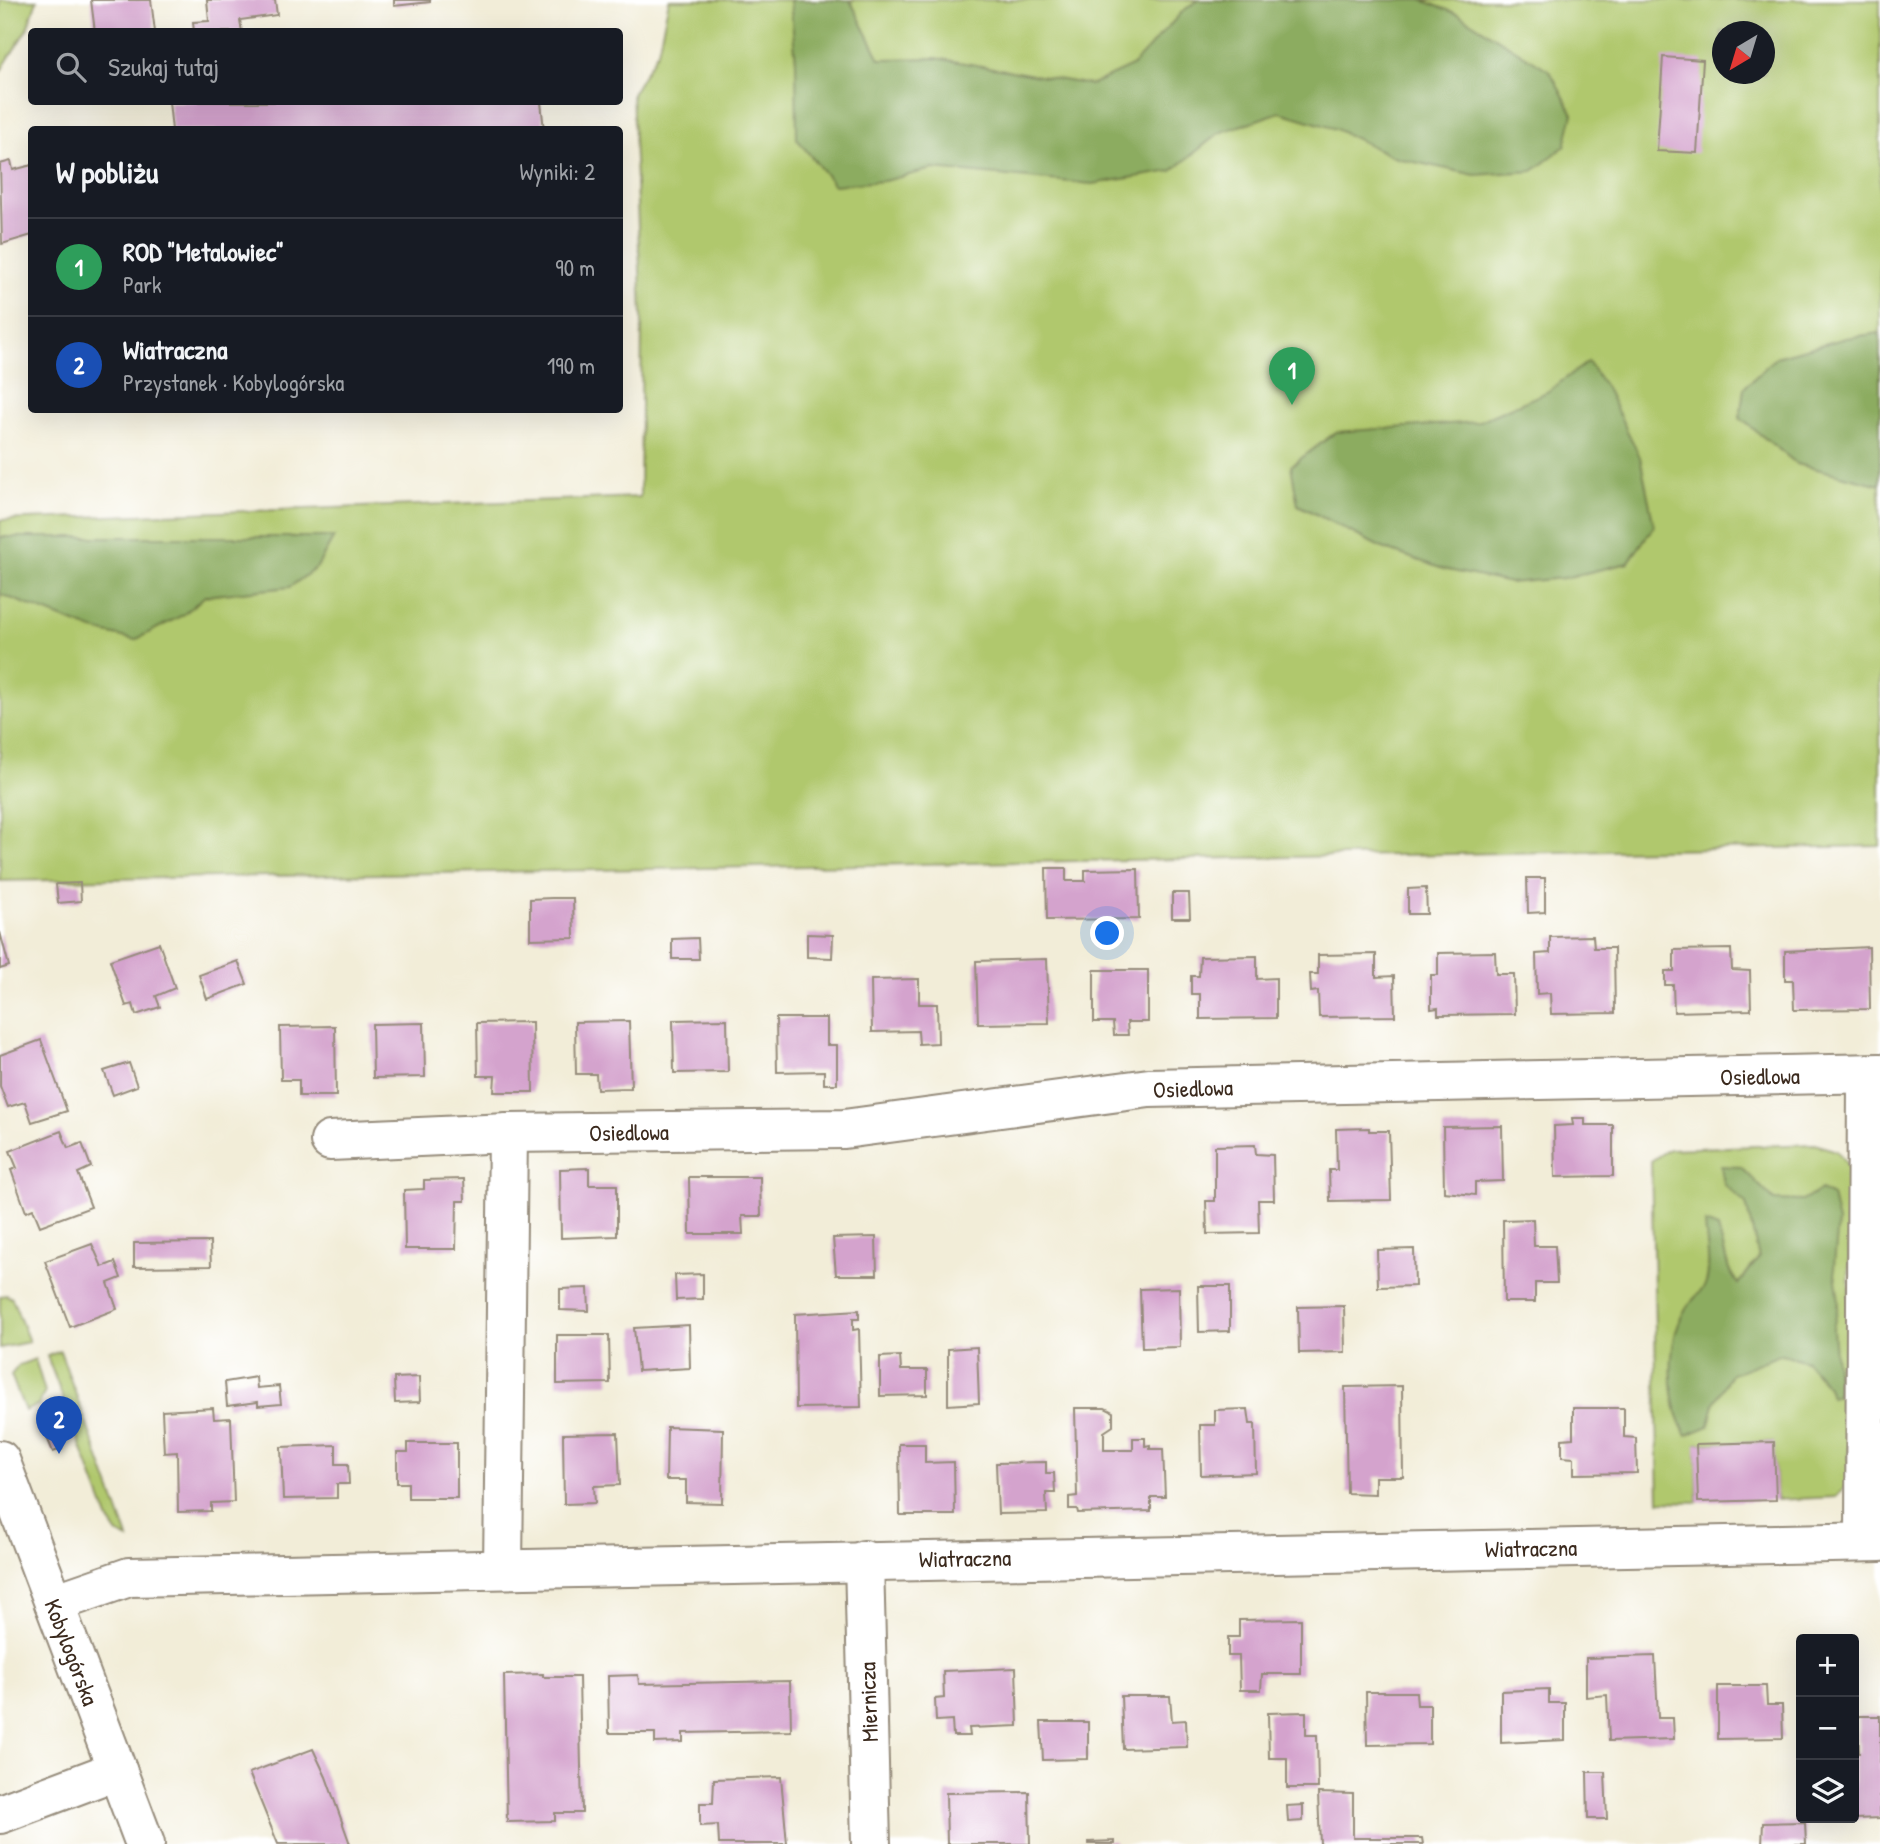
<!DOCTYPE html>
<html lang="pl">
<head>
<meta charset="utf-8">
<style>
  body { margin:0; font-family:"Patrick Hand",sans-serif; background:#242831; color:#f1f3f6 }
  .controls { position:absolute; right:21px; bottom:21px; display:grid; overflow:hidden; border-radius:7px; box-shadow:0 7px 28px #0002 }
  .controls button { width:63px; height:63px; display:grid; place-items:center; padding:0; border:0; border-bottom:2px solid #363941; background:#171b24; color:#f1f3f6; font:35px sans-serif }
  .compass { position:absolute; left:1712px; top:21px; width:63px; height:63px; border-radius:50%; background:#171b24; box-shadow:0 7px 28px #0002; rotate:218deg }
  .you { position:absolute; left:1108px; top:934px; width:24px; height:24px; margin:-18px; border:5px solid #fff; border-radius:50%; background:#1a73e8; box-shadow:0 0 0 10px #1a73e833 }
  .badge { display:grid; place-items:center; width:46px; height:46px; border-radius:50%; background:#d690ce; color:#fff; font-size:23px; font-weight:700 }
  .pin { position:absolute; translate:-50% -58px; filter:drop-shadow(0 2px 4px #0008) }
  .pin::after { content:''; position:absolute; top:37px; width:24px; height:21px; background:inherit; clip-path:polygon(0 0,100% 0,50% 100%) }
  .list { margin:0; padding:0; list-style:none }
  h2 { display:flex; justify-content:space-between; align-items:center; height:91px; margin:0; padding:0 28px; font-size:30px }
  h2 small { font-size:23px; font-weight:400; color:#9ea1a6 }
  .list li { display:grid; grid-template-columns:46px 1fr auto; gap:21px; align-items:center; box-sizing:border-box; height:98px; padding:0 28px; border-top:2px solid #363941 }
  .list b { display:block; font-size:26px; white-space:nowrap }
  .list p { margin:0; font-size:23px; white-space:nowrap; color:#9ea1a6 }
  .list em { font-size:23px; font-style:normal; color:#9ea1a6 }
  .icon { flex:none; width:38px; height:38px; fill:none; stroke:currentColor; stroke-width:2; stroke-linecap:round; stroke-linejoin:round }
  .map { position:relative; flex:none; width:1880px; height:1844px; overflow:hidden }
  .search { position:absolute; background:#171b24; box-shadow:0 7px 28px #0002; left:28px; top:28px; width:595px; height:77px; display:flex; align-items:center; gap:18px; box-sizing:border-box; padding:0 24px; border-radius:7px; color:#9ea1a6; font-size:26px }
  .panel { position:absolute; background:#171b24; box-shadow:0 7px 28px #0002; left:28px; top:126px; width:595px; height:287px; border-radius:7px }
  .map>svg:first-child { display:block }
  .green { fill:#b0c86d; stroke:#767946; stroke-width:2; fill-rule:evenodd }
  .forest { fill:#8cac60; stroke:#646b3f; stroke-width:2 }
  .building { fill:#d4a3cd }
  .lines { fill:none; stroke-linecap:round; stroke-linejoin:round }
  .minor-casing { stroke:#968c7b; stroke-width:42 }
  .minor { stroke:#fff; stroke-width:38 }
  .labels { text-anchor:middle; dominant-baseline:central; stroke-width:5; stroke-linejoin:round; paint-order:stroke }
  .street-label { font-size:23px; fill:#3b2a1e; stroke:#fff }
</style>
</head>
<body>
<div class="map">
<svg width="1880" height="1844" viewBox="0 0 1880 1844">
  <rect width="100%" height="100%" fill="#fff"/>
  <filter id="ink" filterUnits="userSpaceOnUse"><feTurbulence type="fractalNoise" baseFrequency=".0143" numOctaves="2"/><feDisplacementMap in="SourceGraphic" scale="14" xChannelSelector="R" yChannelSelector="G"/><feConvolveMatrix kernelMatrix="1 2 1 2 8 2 1 2 1" color-interpolation-filters="sRGB"/></filter>
  <filter id="wash" filterUnits="userSpaceOnUse"><feTurbulence type="fractalNoise" baseFrequency=".00686" numOctaves="4" result="noise"/><feDisplacementMap in="SourceGraphic" scale="28" xChannelSelector="R" yChannelSelector="G"/><feGaussianBlur stdDeviation="1.57" result="paint"/><feColorMatrix in="noise" values="0 0 0 0 0 0 0 0 0 0 0 0 0 0 0 0 0 1.4 0 .05"/><feComposite in="paint" operator="in"/></filter>
  <g filter="url(#wash)">
    <rect width="100%" height="100%" fill="#f2edd8"/>
    <!-- green -->
    <g class="green">
      <path d="M0,0H37L27,29L0,72Z"/>
      <path d="M669,0H1880V846L0,881V520L640,497L642,316L632,94L658,51ZM1722,32H1764V74H1722Z"/>
      <path d="M1815,1144L1837,1151L1849,1167V1483L1836,1497L1776,1500L1773,1442L1697,1444L1698,1502L1659,1501L1651,1161L1669,1149Z"/>
      <path d="M6,1295L12,1298L29,1342L0,1348V1296Z"/>
      <path d="M60,1351L127,1535L128,1539L118,1534L109,1521L47,1356Z"/>
      <path d="M35,1359L45,1392L38,1405L25,1411L11,1375L19,1365Z"/>
    </g>
    <!-- forest -->
    <g class="forest">
      <path d="M790,0H850L880,59L936,58L1091,85L1132,66L1183,11L1198,0H1422L1458,14L1550,71L1573,114L1565,146L1533,171L1475,175L1396,158L1336,129L1280,112L1219,133L1172,171L1092,184L933,169L884,181L834,185L797,139L796,62Z"/>
      <path d="M1880,333V485L1797,464L1740,418L1744,388L1776,357L1846,338Z"/>
      <path d="M1588,362L1606,388L1640,457L1654,526L1628,563L1564,578L1510,583L1443,569L1380,547L1298,505L1291,466L1336,432L1477,422L1547,392Z"/>
      <path d="M0,537H334L317,567L290,587L205,596L183,615L135,640L93,630L0,594Z"/>
      <path d="M1721,1166L1741,1167L1774,1200L1802,1201L1821,1190L1832,1196L1838,1222L1834,1266L1839,1301L1833,1329L1838,1395L1831,1397L1828,1387L1806,1361L1782,1354L1731,1374L1714,1403L1709,1426L1687,1435C1667,1402 1666,1341 1686,1308C1691,1300 1703,1292 1706,1283C1711,1264 1706,1242 1705,1223L1718,1228L1729,1270L1738,1284L1759,1258L1746,1204L1724,1184Z"/>
    </g>
    <g id="blocks">
      <!-- building -->
      <g class="building">
        <path d="M91,0H151L155,32H95Z"/>
        <path d="M207,0H275L277,15L240,20L242,32H194L193,22L209,21Z"/>
        <path d="M394,0H430V2L394,6Z"/>
        <path d="M1663,57L1703,60L1697,153L1657,151Z"/>
        <path d="M169,102H541L544,130H172Z"/>
        <path d="M11,161L13,170L32,165V235L2,244L0,164Z"/>
        <path d="M1046,868H1066V881H1085V870L1138,869L1139,919L1047,920Z"/>
        <path d="M1527,878H1545V912L1528,913Z"/>
        <path d="M80,883L81,901L58,903L56,884Z"/>
        <path d="M1426,888L1427,914H1408V889Z"/>
        <path d="M1172,893H1189L1190,918H1172Z"/>
        <path d="M552,898H573L574,938L530,939V899Z"/>
        <path d="M0,932L9,966L0,969Z"/>
        <path d="M807,934L833,935L832,958L807,957Z"/>
        <path d="M1593,936L1594,948H1614L1615,1013L1551,1014L1550,993L1537,994L1536,954L1550,953V937Z"/>
        <path d="M698,938L699,959H672V939Z"/>
        <path d="M159,943L175,988L156,996L160,1007L136,1015L133,1004L126,1006L110,960Z"/>
        <path d="M1869,947L1870,1009L1794,1010L1793,980H1785V951Z"/>
        <path d="M1731,949L1732,970L1750,971L1751,1010L1674,1012L1673,985H1665V971H1674V950Z"/>
        <path d="M1495,952L1496,974H1514L1515,1014L1438,1015V1008L1431,1009V975H1438V953Z"/>
        <path d="M1376,954V977L1394,976L1395,1016L1319,1017L1318,991L1311,992L1310,974H1318V955Z"/>
        <path d="M1257,956V979L1276,978V1018L1200,1019V994H1191V976H1199L1200,957Z"/>
        <path d="M1047,959L1049,1023L978,1024L976,961Z"/>
        <path d="M238,961L247,984L207,999L199,975Z"/>
        <path d="M1094,970H1148V1022H1127L1128,1035H1114L1113,1022H1094Z"/>
        <path d="M919,979V1004H937L938,1043L919,1044L918,1031L872,1032L871,980Z"/>
        <path d="M776,1018H827V1045H837V1084H824V1071L777,1072Z"/>
        <path d="M727,1019L728,1072L674,1073L673,1020Z"/>
        <path d="M629,1021L631,1088L597,1089L596,1074H576L575,1022Z"/>
        <path d="M532,1022L533,1092H494L495,1076H478L477,1023Z"/>
        <path d="M424,1023L425,1077L373,1078L372,1024Z"/>
        <path d="M335,1026L336,1096H299V1080H281L280,1027Z"/>
        <path d="M41,1040L67,1111L32,1122L25,1102L8,1107L0,1086V1055Z"/>
        <path d="M129,1063L137,1086L113,1095L104,1071Z"/>
        <path d="M1572,1118H1585V1125H1613V1176L1555,1177L1554,1126L1573,1125Z"/>
        <path d="M1502,1126L1503,1181L1475,1182V1195L1444,1192L1443,1127Z"/>
        <path d="M1369,1128V1131H1389L1391,1200L1330,1201L1329,1170H1337L1336,1129Z"/>
        <path d="M61,1131L68,1148L82,1143L91,1167L78,1173L91,1207L40,1226L33,1209L26,1212L11,1170L17,1168L10,1151Z"/>
        <path d="M1255,1145L1256,1154L1273,1155L1274,1200H1258L1259,1233L1207,1234L1206,1201H1215V1146Z"/>
        <path d="M589,1168V1185H617V1236L561,1238L560,1169Z"/>
        <path d="M689,1177H760L761,1216H742L743,1234H690Z"/>
        <path d="M464,1179L465,1201H457L456,1249H405L404,1190L424,1189V1180Z"/>
        <path d="M1533,1219L1534,1246H1555L1557,1283H1535V1302H1504L1503,1220Z"/>
        <path d="M876,1237L877,1275H836L833,1238Z"/>
        <path d="M210,1242L211,1266L134,1267V1243Z"/>
        <path d="M92,1244L102,1267L115,1262L121,1278L108,1283L117,1309L70,1327L45,1261Z"/>
        <path d="M1414,1249L1415,1286L1378,1287L1377,1250Z"/>
        <path d="M703,1274V1299L676,1300L675,1275Z"/>
        <path d="M1198,1286H1230V1331L1199,1332Z"/>
        <path d="M588,1288L589,1311L560,1310V1289Z"/>
        <path d="M1179,1288L1180,1347L1142,1348L1140,1289Z"/>
        <path d="M1344,1306L1345,1352L1299,1353L1298,1307Z"/>
        <path d="M859,1310V1319H853V1330L859,1329L861,1407L796,1408L795,1314Z"/>
        <path d="M689,1325L690,1368L638,1371L634,1328Z"/>
        <path d="M557,1335H609L610,1383L557,1384Z"/>
        <path d="M977,1347L979,1403L948,1405V1349Z"/>
        <path d="M900,1356L901,1370H927V1395L880,1396V1357Z"/>
        <path d="M256,1377L257,1388L279,1386L281,1404L258,1406V1402L227,1406L225,1382Z"/>
        <path d="M419,1377L420,1402L395,1403L394,1378Z"/>
        <path d="M1402,1386L1403,1477H1375V1494L1347,1493L1345,1387Z"/>
        <path d="M213,1408L214,1419L231,1418L234,1502L211,1503V1511L178,1512L177,1452L164,1453L162,1411Z"/>
        <path d="M1075,1408H1105L1113,1412V1426L1104,1432V1450H1133V1438H1145V1446L1150,1445V1449H1163L1165,1497H1151V1511L1078,1513L1077,1509H1069V1497L1077,1496Z"/>
        <path d="M1573,1408H1624V1437L1636,1438L1637,1473L1574,1474V1458L1562,1457V1439L1573,1438Z"/>
        <path d="M1248,1409L1250,1424H1255L1256,1473L1201,1475L1200,1425H1215V1410Z"/>
        <path d="M667,1427L723,1429L722,1503L686,1502V1480H666Z"/>
        <path d="M55,1432L62,1449L53,1452L46,1435Z"/>
        <path d="M618,1433L620,1485L594,1486L595,1503L564,1504L563,1434Z"/>
        <path d="M1774,1442L1776,1500L1698,1502L1696,1444Z"/>
        <path d="M408,1443H457V1498H408V1483H397V1452H408Z"/>
        <path d="M899,1444H925V1463L954,1462L955,1515H900Z"/>
        <path d="M336,1445V1464H348L349,1484H337V1498L283,1499L281,1447Z"/>
        <path d="M1046,1462V1473H1054L1055,1493H1046L1047,1513L998,1514L996,1463Z"/>
        <path d="M1301,1619V1674H1262L1261,1690H1240L1239,1656H1228V1637H1239V1620Z"/>
        <path d="M1655,1656L1658,1718H1673L1674,1739L1609,1741L1607,1695L1586,1697V1658Z"/>
        <path d="M1016,1668L1018,1726L969,1728L970,1736H953L952,1720L936,1721L935,1699L944,1698L943,1671Z"/>
        <path d="M543,1674V1677H579L582,1813H555V1821L507,1822L504,1675Z"/>
        <path d="M638,1675L639,1684L790,1681L791,1731L683,1733V1742L655,1743V1733H609L608,1676Z"/>
        <path d="M1718,1686H1766L1767,1705H1782L1783,1738L1718,1739Z"/>
        <path d="M1549,1689V1703H1565V1740L1501,1743V1691Z"/>
        <path d="M1366,1692H1416L1417,1705H1430V1744L1367,1745Z"/>
        <path d="M1121,1696H1170L1172,1721L1186,1720L1187,1747L1123,1749Z"/>
        <path d="M1306,1712V1735H1317L1318,1788H1287V1758H1269L1268,1713Z"/>
        <path d="M1858,1716H1880V1818L1854,1819V1753H1859Z"/>
        <path d="M1041,1722H1088V1759L1043,1760Z"/>
        <path d="M313,1749L326,1777L350,1844H278L249,1773Z"/>
        <path d="M1587,1772H1605L1607,1819H1588Z"/>
        <path d="M781,1777L787,1844H719L718,1825L700,1826V1803H713L714,1779Z"/>
        <path d="M1029,1792L1030,1844H947L946,1793Z"/>
        <path d="M1318,1793L1353,1794V1838H1422L1423,1844H1320Z"/>
        <path d="M1303,1805V1821L1288,1822L1287,1806Z"/>
        <path d="M1805,1822L1806,1844H1762L1763,1823Z"/>
        <path d="M1115,1841V1844H1089V1842Z"/>
      </g>
    </g>
  </g>
  <g filter="url(#ink)">
    <use href="#blocks" fill-opacity="0" stroke="#968c7b" stroke-width="2"/>
    <g class="lines">
      <!-- minor casing -->
      <g class="minor-casing">
        <g id="minor">
          <path d="M330,1141L508,1133L844,1129L1149,1088L1880,1073"/>
          <path d="M0,1460L145,1844"/>
          <path d="M1865,1542L1867,1074"/>
          <path d="M864,1560L871,1844"/>
          <path d="M503,1568L508,1133"/>
          <path d="M54,1603L129,1577L1880,1542"/>
          <path d="M0,1814L117,1770"/>
        </g>
      </g>
      <!-- minor -->
      <use href="#minor" class="minor"/>
    </g>
  </g>
  <g class="labels">
    <!-- street labels -->
    <g class="street-label">
      <text transform="translate(1760 1076) rotate(-1)">Osiedlowa</text>
      <text transform="translate(1193 1088) rotate(-2)">Osiedlowa</text>
      <text transform="translate(629 1132) rotate(-1)">Osiedlowa</text>
      <text transform="translate(1531 1548) rotate(-1)">Wiatraczna</text>
      <text transform="translate(965 1558) rotate(-1)">Wiatraczna</text>
      <text transform="translate(72 1652) rotate(69)">Kobylogórska</text>
      <text transform="translate(868 1702) rotate(-92)">Miernicza</text>
    </g>
  </g>
</svg>
<div class="controls">
<button>+</button>
<button>−</button>
<button><svg class="icon" aria-label="layers" viewBox="0 0 24 24"><path d="M12 4l9 5-9 5-9-5zM3 14l9 5 9-5"/></svg></button>
</div>
<svg class="compass" viewBox="-18 -18 36 36"><path d="M0-13l5 13h-10z" fill="#e53935"/><path d="M0 13l5-13h-10z" fill="#9ea1a6"/></svg>
<div class="you"></div>
<div class="pin badge" style="left:1292px;top:405px;background:#2e9e5b">1</div>
<div class="pin badge" style="left:59px;top:1454px;background:#1a4fb4">2</div>
<div class="search"><svg class="icon" aria-label="search" viewBox="0 0 24 24"><circle cx="10" cy="10" r="6"/><path d="M15 15l6 6"/></svg>Szukaj tutaj</div>
<section class="panel">
<h2>W pobliżu<small>Wyniki: 2</small></h2>
<ul class="list">
<li><span class="badge" style="background:#2e9e5b">1</span><div><b>ROD &quot;Metalowiec&quot;</b><p>Park</p></div><em>90 m</em></li>
<li><span class="badge" style="background:#1a4fb4">2</span><div><b>Wiatraczna</b><p>Przystanek · Kobylogórska</p></div><em>190 m</em></li>
</ul>
</section>
</div>
</body>
</html>
